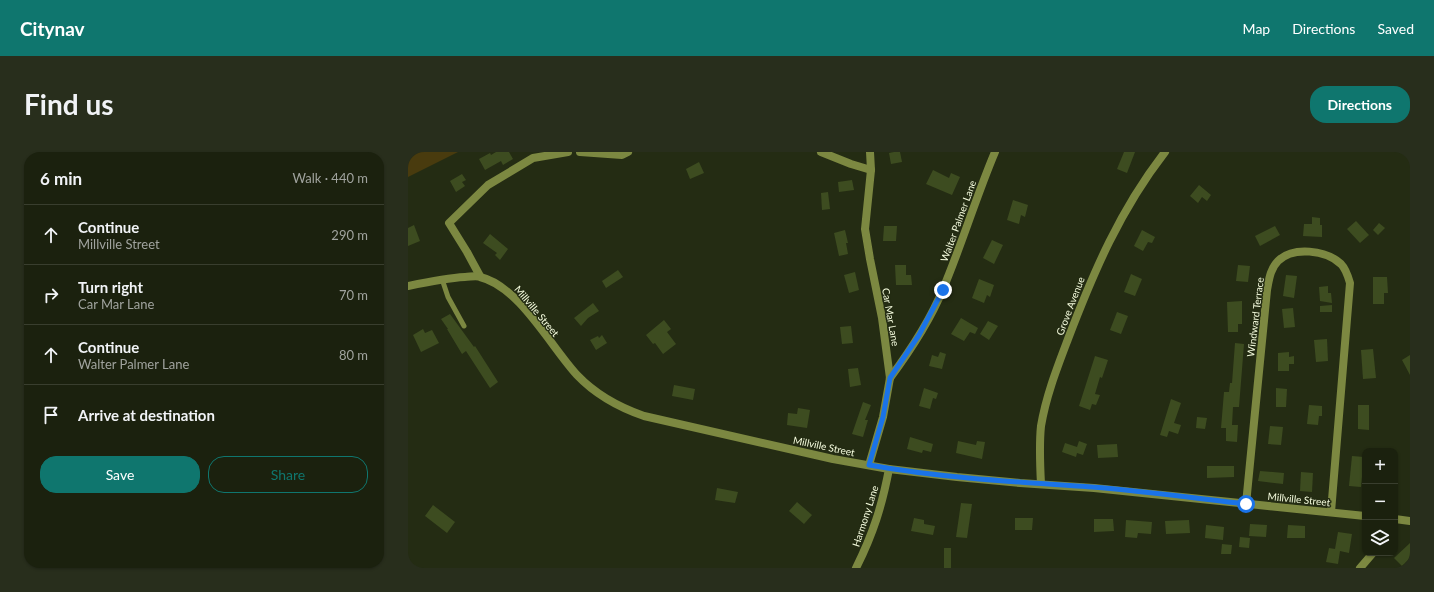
<!DOCTYPE html>
<html lang="en">
<head>
<meta charset="utf-8">
<style>
  body { margin:0; font-family:Lato,sans-serif; background:#282e1c; color:#f1f3f6 }
  .controls { position:absolute; right:12px; bottom:12px; display:grid; overflow:hidden; border-radius:8px; box-shadow:0 1px 3px #0004 }
  .controls button { width:36px; height:36px; display:grid; place-items:center; padding:0; border:0; border-bottom:1px solid #393e2e; background:#1b210e; color:#f1f3f6; font:20px sans-serif }
  .stop { position:absolute; width:12px; height:12px; margin:-9px; border:3px solid #1a73e8; border-radius:50%; background:#fff }
  .stop.end { background:#1a73e8; border-color:#fff; box-shadow:0 1px 4px #0008 }
  .list { margin:0; padding:0; list-style:none }
  h2 { display:flex; justify-content:space-between; align-items:center; height:52px; margin:0; padding:0 16px; font-size:17px }
  h2 small { font-size:13px; font-weight:400; color:#a0a39e }
  .list li { display:grid; grid-template-columns:26px 1fr auto; gap:12px; align-items:center; box-sizing:border-box; height:60px; padding:0 16px; border-top:1px solid #393e2e }
  .list b { display:block; font-size:15px; white-space:nowrap }
  .list p { margin:0; font-size:13px; white-space:nowrap; color:#a0a39e }
  .list em { font-size:13px; font-style:normal; color:#a0a39e }
  .actions { display:flex; gap:8px; padding:12px 16px }
  .actions a { flex:1; padding:9px 0; border:1px solid #0f766e; border-radius:16px; text-align:center; font-size:14px; color:#0f766e }
  .actions .main { background:#0f766e; color:#fff }
  .icon { flex:none; width:22px; height:22px; fill:none; stroke:currentColor; stroke-width:2; stroke-linecap:round; stroke-linejoin:round }
  .map { position:relative; flex:none; width:1002px; height:416px; overflow:hidden; border-radius:16px }
  header { display:flex; align-items:center; gap:24px; box-sizing:border-box; height:56px; padding:0 20px; background:#0f766e; color:#fff }
  header strong { font-size:19px }
  nav { display:flex; gap:22px; margin-inline-start:auto; font-size:14px }
  .intro { display:flex; align-items:center; justify-content:space-between; box-sizing:border-box; height:96px; padding:0 24px }
  h1 { margin:0; font-size:28px }
  .button { padding:10px 18px; border-radius:16px; background:#0f766e; color:#fff; font-size:14px; font-weight:700 }
  main { display:flex; gap:24px; padding:0 24px }
  aside { flex:1; background:#1b210e; border-radius:16px; box-shadow:0 1px 3px #0004 }
  .map>svg:first-child { display:block }
  .water { fill:#493b0e }
  .building { fill:#3d4c20 }
  .lines { fill:none; stroke-linecap:round; stroke-linejoin:round }
  .lane { stroke:#7c8841; stroke-width:5 }
  .street { stroke:#7c8841; stroke-width:8 }
  .route { stroke:#1a73e8; stroke-width:5 }
  .labels { text-anchor:middle; dominant-baseline:central; stroke-width:3; stroke-linejoin:round; paint-order:stroke }
  .street-label { font-size:10px; fill:#f6fddf; stroke:#242c13 }
</style>
</head>
<body>
<header>
<strong>Citynav</strong>
<nav><a>Map</a><a>Directions</a><a>Saved</a></nav>
</header>
<div class="intro"><h1>Find us</h1><a class="button">Directions</a></div>
<main>
<aside>
<h2>6 min<small>Walk · 440 m</small></h2>
<ul class="list">
<li><svg class="icon" aria-label="ahead" viewBox="0 0 24 24"><path d="M12 20V5M6 11l6-6 6 6"/></svg><div><b>Continue</b><p>Millville Street</p></div><em>290 m</em></li>
<li><svg class="icon" aria-label="right" viewBox="0 0 24 24"><path d="M7 20v-9h11M14 6l5 5-5 5"/></svg><div><b>Turn right</b><p>Car Mar Lane</p></div><em>70 m</em></li>
<li><svg class="icon" aria-label="ahead" viewBox="0 0 24 24"><path d="M12 20V5M6 11l6-6 6 6"/></svg><div><b>Continue</b><p>Walter Palmer Lane</p></div><em>80 m</em></li>
<li><svg class="icon" aria-label="arrive" viewBox="0 0 24 24"><path d="M6 21V4h12l-3 4 3 4H6"/></svg><div><b>Arrive at destination</b></div></li>
</ul>
<div class="actions"><a class="main">Save</a><a>Share</a></div>
</aside>
<div class="map">
<svg width="1002" height="416" viewBox="0 0 1002 416">
  <rect width="100%" height="100%" fill="#242c13"/>
  <!-- water -->
  <path class="water" d="M0,0H50L0,25Z"/>
  <!-- building -->
  <g class="building">
    <path d="M88,0H101L105,7L95,13L93,9L77,18L71,7L82,1L83,3Z"/>
    <path d="M486,0H492L494,10L483,12L481,1Z"/>
    <path d="M716,0H727L719,21L709,17Z"/>
    <path d="M291,10L296,21L282,27L278,17Z"/>
    <path d="M525,18L541,26L543,21L552,25L544,43L518,32Z"/>
    <path d="M54,22L58,28L54,30L57,34L48,40L42,29Z"/>
    <path d="M444,28L446,38L431,40L430,30Z"/>
    <path d="M791,33L803,43L799,49L794,45L790,51L782,44Z"/>
    <path d="M420,40L422,57L414,58L413,41Z"/>
    <path d="M605,48L620,53L617,65L613,63L611,72L599,68Z"/>
    <path d="M904,65L912,66V73H914V85L895,84L896,72H904Z"/>
    <path d="M948,69L961,83L952,91L939,77Z"/>
    <path d="M971,71L977,76L970,83L965,78Z"/>
    <path d="M6,73L12,89L0,94V76Z"/>
    <path d="M476,74H489L488,89H475Z"/>
    <path d="M867,74L872,83L852,94L847,84Z"/>
    <path d="M437,78L440,91H438L440,102L431,104L426,81Z"/>
    <path d="M734,78L747,85L744,91L740,90L735,99L726,94Z"/>
    <path d="M82,82L100,97L92,108L87,103L89,101L75,91Z"/>
    <path d="M584,88L595,93L586,112L575,106Z"/>
    <path d="M487,113H498V123H503L504,133H488Z"/>
    <path d="M830,113L842,114L840,130L828,129Z"/>
    <path d="M210,118L215,125L198,136L194,129Z"/>
    <path d="M447,120L451,138L441,141L436,123Z"/>
    <path d="M723,122L734,127L727,144L716,140Z"/>
    <path d="M878,123L889,124L886,146L875,144Z"/>
    <path d="M965,125H979L980,141H976V152H965Z"/>
    <path d="M571,127L586,133L582,145L579,143L576,151L564,146Z"/>
    <path d="M920,134V141H923L924,151L912,149L911,135Z"/>
    <path d="M834,149V172H830V180H820L819,150Z"/>
    <path d="M185,151L191,159L180,166L173,174L166,166Z"/>
    <path d="M924,153V160H912V154Z"/>
    <path d="M885,156L887,175L876,176L874,157Z"/>
    <path d="M709,160L720,164L713,182L702,178Z"/>
    <path d="M42,162L66,195L67,194L90,230L82,236L58,199L54,202L39,177H40L33,167Z"/>
    <path d="M553,166L570,176L567,182L562,180L556,189L543,182Z"/>
    <path d="M256,168L263,177L259,180L268,192L255,202L247,191L245,192L238,183Z"/>
    <path d="M580,169L590,174L581,188L572,182Z"/>
    <path d="M443,174L445,191L434,192L432,175Z"/>
    <path d="M15,177L17,181L24,178L31,191L13,200L5,183Z"/>
    <path d="M194,183L199,191L188,198L182,188L190,184L191,186Z"/>
    <path d="M919,187L920,209L908,210L906,188Z"/>
    <path d="M827,191L836,192L831,255H825L824,273H830L829,290L818,289V276H813L816,240H821L822,231H824Z"/>
    <path d="M965,197L968,226L955,227L953,198Z"/>
    <path d="M532,200L538,202L534,217L521,214L524,203L530,205Z"/>
    <path d="M881,200V205L886,204V212H881V219H870V201Z"/>
    <path d="M1002,203V223L994,208Z"/>
    <path d="M687,204L700,208L694,226L692,225L687,242L692,243L688,253L684,252L682,258L671,254Z"/>
    <path d="M450,216L453,233L442,235L440,217Z"/>
    <path d="M266,233L287,237L285,248L264,244Z"/>
    <path d="M516,236L530,241L528,247L525,246L522,257L511,254Z"/>
    <path d="M868,236L879,237L878,255H868Z"/>
    <path d="M763,247L773,251L766,271L773,273L770,282L761,279L759,285L752,283Z"/>
    <path d="M455,250L463,253L457,268H460L455,285L444,282Z"/>
    <path d="M901,253L914,254V264H911L910,273L899,272Z"/>
    <path d="M950,253H961V278L950,277Z"/>
    <path d="M390,256L402,258L399,276L379,273L380,261L389,262Z"/>
    <path d="M789,265L799,266L797,277L788,276Z"/>
    <path d="M862,274L875,275L873,293L860,292Z"/>
    <path d="M502,285L525,292L523,300L515,298L514,301L499,297Z"/>
    <path d="M550,289L568,293L569,289L577,290L574,307L548,301Z"/>
    <path d="M671,289L679,292L675,303L669,301L668,305L654,300L657,291L669,295Z"/>
    <path d="M709,292L710,305L690,306L689,293Z"/>
    <path d="M944,304L956,305L953,335L941,334Z"/>
    <path d="M799,314H826V325L799,326Z"/>
    <path d="M852,319L876,321L875,332L850,329Z"/>
    <path d="M893,320L905,321L904,340L892,339Z"/>
    <path d="M309,336L330,340L327,351L307,348Z"/>
    <path d="M389,350L404,363L396,372L381,359Z"/>
    <path d="M553,351L564,352L559,386L548,385Z"/>
    <path d="M25,353L47,370L39,381L17,364Z"/>
    <path d="M506,366L516,368V372L527,374L525,383L503,379Z"/>
    <path d="M607,366H625L624,378H607Z"/>
    <path d="M686,367H705L706,379L686,380Z"/>
    <path d="M718,368L744,370L743,382L730,381L729,386L717,385Z"/>
    <path d="M781,368L782,381L758,382L757,369Z"/>
    <path d="M842,372L859,373L858,385L841,384Z"/>
    <path d="M798,373L816,375L815,388L797,386Z"/>
    <path d="M880,373L897,374V386H879Z"/>
    <path d="M930,380L944,382L941,401L932,399L930,412L918,410L921,396L927,397Z"/>
    <path d="M832,385L842,386L841,396L831,395Z"/>
    <path d="M1002,391V406L994,414L986,406Z"/>
    <path d="M814,392L824,393L823,402H813Z"/>
    <rect x="536" y="396" width="7" height="20"/>
  </g>
  <g class="lines">
    <!-- lane -->
    <path class="lane" d="M34,127L40,145L56,174"/>
    <!-- street -->
    <g class="street">
      <path d="M172,0L214,3L220,0"/>
      <path d="M413,0L443,12L463,18"/>
      <path d="M72,124L59,100L41,71L80,33L125,6L160,0"/>
      <path d="M0,134C19,130 38,126 57,125C62,125 68,123 72,125C111,134 143,195 169,223C188,243 210,255 236,264L425,307L481,317L549,325L612,331L686,336L957,364"/>
      <path d="M482,226C502,199 522,169 535,137C554,92 568,45 587,0"/>
      <path d="M461,313L475,265L482,226L474,166L462,107L457,77L463,18L462,0"/>
      <path d="M633,332C632,313 631,293 633,274C638,244 649,216 660,187C686,119 712,58 757,0"/>
      <path d="M838,352L859,138C861,128 862,117 870,109C885,94 918,98 933,112C938,117 940,124 942,131L923,360"/>
      <path d="M987,367L1002,369"/>
      <path d="M448,416C465,382 474,354 481,317"/>
      <path d="M952,416L965,401"/>
    </g>
  </g>
  <g class="lines">
    <!-- route -->
    <path class="route" d="M535,138L511,183L482,226L475,265L461,313C534,326 609,330 684,335C735,339 786,346 838,352"/>
  </g>
  <g class="labels">
    <!-- street labels -->
    <g class="street-label">
      <text transform="translate(550 69) rotate(-70)">Walter Palmer Lane</text>
      <text transform="translate(662 154) rotate(-69)">Grove Avenue</text>
      <text transform="translate(129 159) rotate(50)">Millville Street</text>
      <text transform="translate(483 165) rotate(80)">Car Mar Lane</text>
      <text transform="translate(847 165) rotate(-83)">Windward Terrace</text>
      <text transform="translate(416 294) rotate(12)">Millville Street</text>
      <text transform="translate(891 347) rotate(6)">Millville Street</text>
      <text transform="translate(457 364) rotate(-72)">Harmony Lane</text>
    </g>
  </g>
</svg>
<div class="controls">
<button>+</button>
<button>−</button>
<button><svg class="icon" aria-label="layers" viewBox="0 0 24 24"><path d="M12 4l9 5-9 5-9-5zM3 14l9 5 9-5"/></svg></button>
</div>
<div class="stop" style="left:838px;top:352px"></div>
<div class="stop end" style="left:535px;top:138px"></div>
</div>
</main>
</body>
</html>
